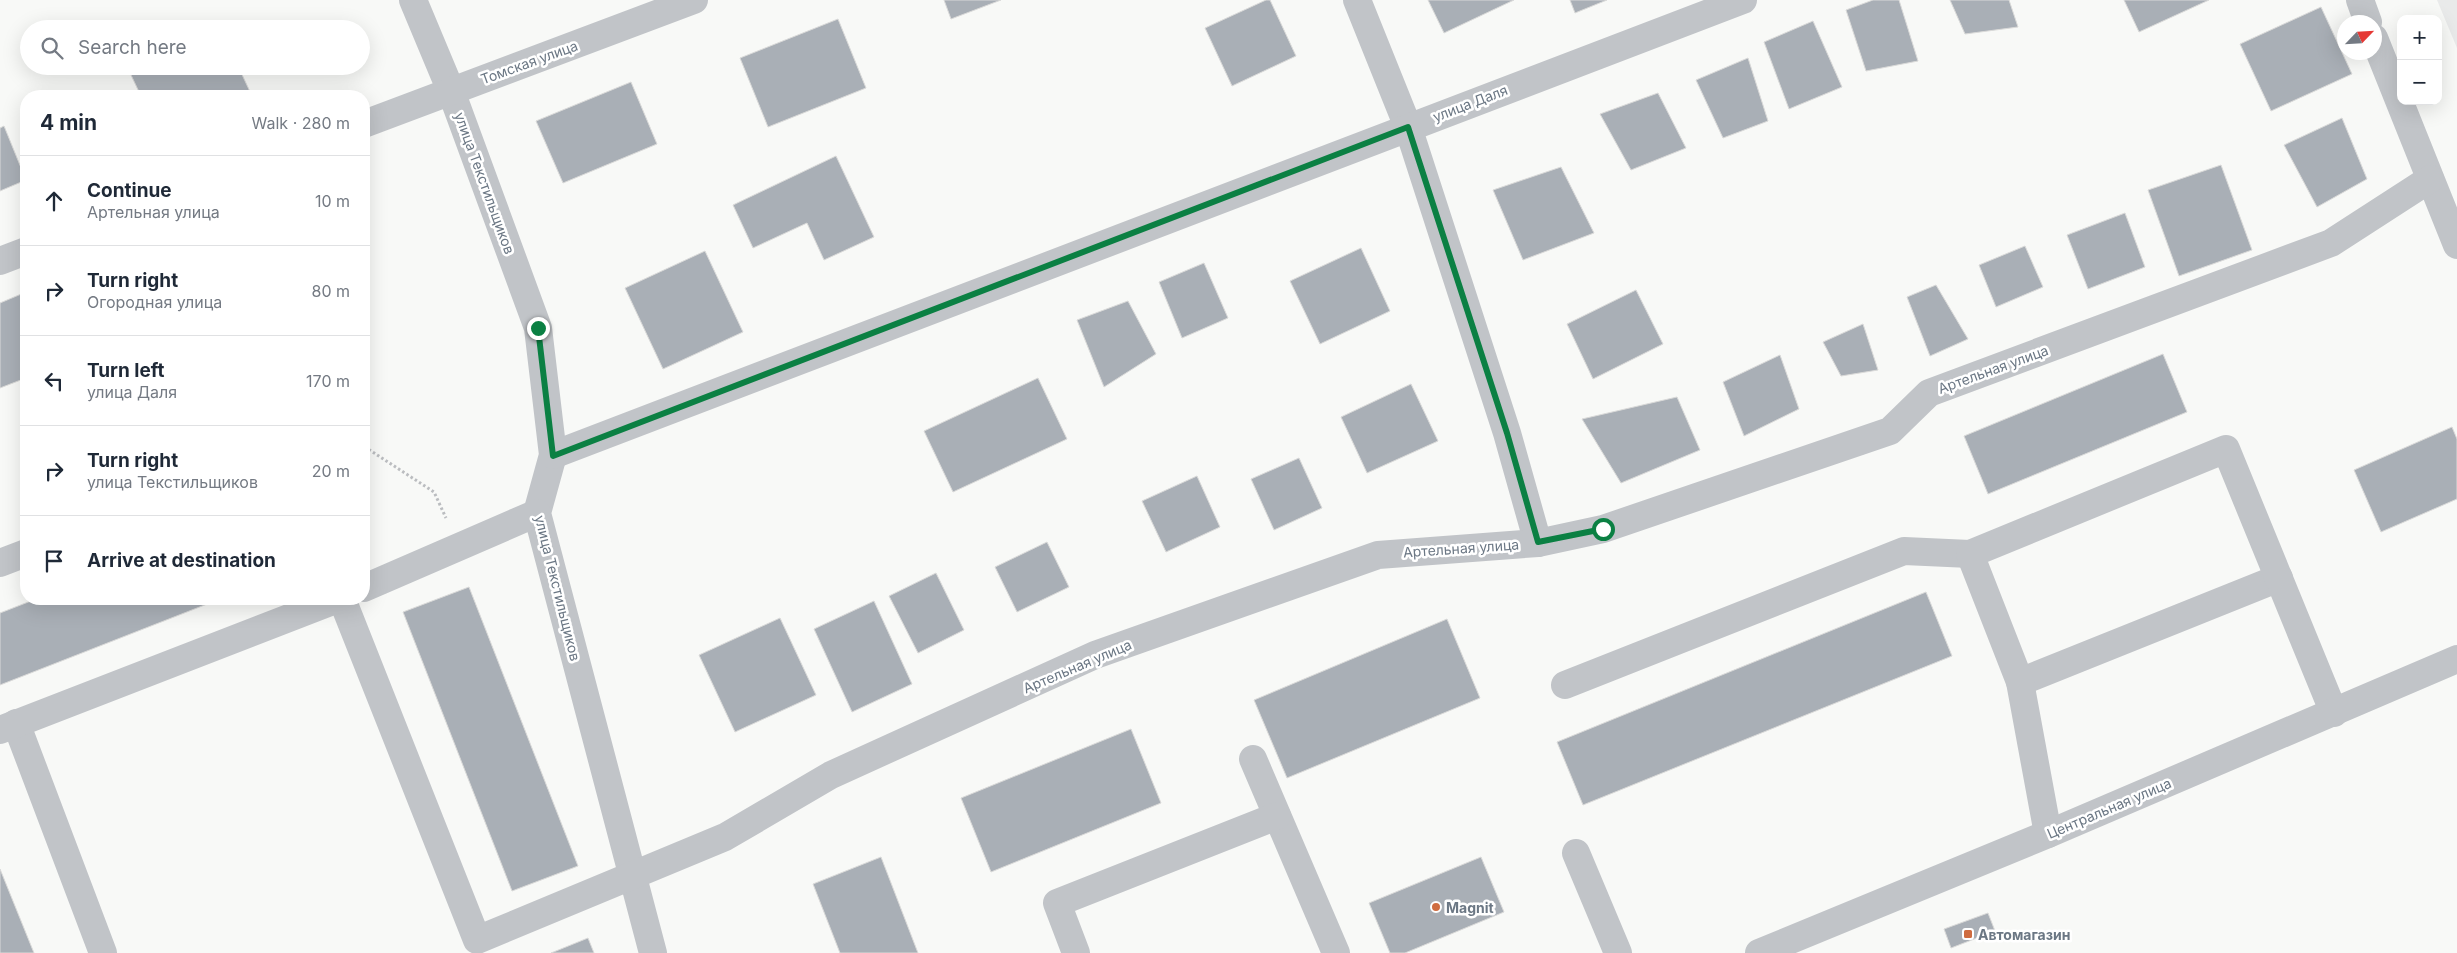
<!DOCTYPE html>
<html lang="en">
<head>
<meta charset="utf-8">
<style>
  body { margin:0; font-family:Inter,sans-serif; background:#f6f6f7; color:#1f2937 }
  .controls { position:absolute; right:15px; top:15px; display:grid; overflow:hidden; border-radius:10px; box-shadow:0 5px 20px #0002 }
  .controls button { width:45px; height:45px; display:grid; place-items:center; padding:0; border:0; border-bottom:1px solid #e0e1e3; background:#fff; color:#1f2937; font:25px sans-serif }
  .compass { position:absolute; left:2337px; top:15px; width:45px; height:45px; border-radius:50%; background:#fff; box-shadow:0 5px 20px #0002; rotate:65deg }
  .stop { position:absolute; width:15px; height:15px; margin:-11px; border:4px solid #0b8043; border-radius:50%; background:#fff }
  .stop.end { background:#0b8043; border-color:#fff; box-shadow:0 1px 5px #0008 }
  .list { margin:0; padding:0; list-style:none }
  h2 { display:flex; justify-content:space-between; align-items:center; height:65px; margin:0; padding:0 20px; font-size:21px }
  h2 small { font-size:16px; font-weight:400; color:#747a83 }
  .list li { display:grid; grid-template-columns:32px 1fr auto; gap:15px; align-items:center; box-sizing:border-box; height:90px; padding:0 20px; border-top:1px solid #e0e1e3 }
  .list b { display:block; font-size:19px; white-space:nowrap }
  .list p { margin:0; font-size:16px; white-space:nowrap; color:#747a83 }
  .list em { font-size:16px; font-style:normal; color:#747a83 }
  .icon { flex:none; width:28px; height:28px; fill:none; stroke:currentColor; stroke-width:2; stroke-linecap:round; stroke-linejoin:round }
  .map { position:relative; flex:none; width:2457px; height:953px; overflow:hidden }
  .search { position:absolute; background:#fff; box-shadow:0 5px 20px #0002; left:20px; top:20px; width:350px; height:55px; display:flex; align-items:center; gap:12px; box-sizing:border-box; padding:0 18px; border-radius:28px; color:#747a83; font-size:19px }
  .panel { position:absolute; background:#fff; box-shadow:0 5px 20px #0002; left:20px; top:90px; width:350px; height:515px; border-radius:20px }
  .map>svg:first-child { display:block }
  .built { fill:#e9eaea }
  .building { fill:#a9afb6; stroke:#dadad9 }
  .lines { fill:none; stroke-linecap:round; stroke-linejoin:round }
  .path { stroke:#bbbdc0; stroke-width:3; stroke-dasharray:2.5 2.5; stroke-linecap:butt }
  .minor { stroke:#c1c4c8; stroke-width:28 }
  .route { stroke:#0b8043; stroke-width:6 }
  .poi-dot { fill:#cf6c40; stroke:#fff; stroke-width:2 }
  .labels { text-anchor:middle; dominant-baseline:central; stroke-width:5; stroke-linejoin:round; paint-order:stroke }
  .street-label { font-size:14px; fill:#6b7784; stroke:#fff }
  .poi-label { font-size:14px; font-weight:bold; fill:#6b7784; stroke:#fff; text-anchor:start }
</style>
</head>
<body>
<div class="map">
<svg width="2457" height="953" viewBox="0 0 2457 953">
  <rect width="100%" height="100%" fill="#f8f9f7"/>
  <!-- built -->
  <path class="built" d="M2437,0H2457V48Z"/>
  <!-- building -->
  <g class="building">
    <path d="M944,0H1001L951,19Z"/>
    <path d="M1266,0H1270L1296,56L1232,86L1205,28Z"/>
    <path d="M1428,0H1514L1444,33Z"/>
    <path d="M1570,0H1607L1575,13Z"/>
    <path d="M1873,0H1899L1918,61L1866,71L1846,10Z"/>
    <path d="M1950,0H2009L2018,27L1965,34Z"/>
    <path d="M2124,0H2209L2139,32Z"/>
    <path d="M2321,7L2352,74L2271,111L2240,44Z"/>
    <path d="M838,19L866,88L768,127L740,58Z"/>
    <path d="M1813,21L1842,87L1789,109L1764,42Z"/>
    <path d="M1748,58L1768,121L1723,138L1696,80Z"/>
    <path d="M150,66H238L252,96H141L131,75Z"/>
    <path d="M631,82L657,144L563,183L536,121Z"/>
    <path d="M1658,93L1686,148L1631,170L1600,114Z"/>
    <path d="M2342,118L2367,179L2317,207L2284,145Z"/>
    <path d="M4,126L26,180L0,191V128Z"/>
    <path d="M836,156L874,237L824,260L807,223L753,248L733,205Z"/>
    <path d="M2221,165L2252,250L2179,276L2148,190Z"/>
    <path d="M1561,167L1594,233L1523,260L1493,190Z"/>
    <path d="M2125,213L2145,267L2088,289L2067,235Z"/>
    <path d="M2025,246L2043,287L1996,307L1979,265Z"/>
    <path d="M1361,248L1390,311L1320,344L1290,281Z"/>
    <path d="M705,251L743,332L663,369L625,288Z"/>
    <path d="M1204,263L1228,318L1182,338L1159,282Z"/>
    <path d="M1936,285L1968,339L1930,356L1907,297Z"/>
    <path d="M1636,290L1663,344L1593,379L1567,324Z"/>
    <path d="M26,292V378L0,388V303Z"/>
    <path d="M1128,301L1156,354L1104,387L1077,320Z"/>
    <path d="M1863,324L1878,370L1841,376L1823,342Z"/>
    <path d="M2163,354L2187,412L1988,494L1964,436Z"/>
    <path d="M1780,355L1799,409L1744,436L1723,382Z"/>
    <path d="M1038,378L1067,439L953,492L924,431Z"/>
    <path d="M1411,384L1438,441L1367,473L1341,417Z"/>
    <path d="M1677,397L1700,450L1621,483L1582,419Z"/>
    <path d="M2452,427L2457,439V499L2381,532L2354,470Z"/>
    <path d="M1299,458L1322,508L1274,530L1251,479Z"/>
    <path d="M1197,476L1220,527L1166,552L1142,501Z"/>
    <path d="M364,527L369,540L364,542Z"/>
    <path d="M1047,542L1069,587L1017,612L995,567Z"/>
    <path d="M936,573L964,630L918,653L889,596Z"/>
    <path d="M469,587L578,866L512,891L403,612Z"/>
    <path d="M1926,592L1952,656L1583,805L1557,742Z"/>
    <path d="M36,599H220L0,685V613Z"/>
    <path d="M874,601L912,684L852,712L814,629Z"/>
    <path d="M780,618L816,695L735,732L699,655Z"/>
    <path d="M1447,619L1480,698L1287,778L1254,700Z"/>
    <path d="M1131,729L1161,803L991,872L961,798Z"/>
    <path d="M881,857L918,953H840L813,884Z"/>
    <path d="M1481,857L1504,912L1405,953H1390L1369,903Z"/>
    <path d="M0,869L34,953H0Z"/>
    <path d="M1988,913L1995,931L1951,948L1944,929Z"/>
    <path d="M588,938L594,953H551Z"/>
  </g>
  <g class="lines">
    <!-- path -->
    <path class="path" d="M364,450L368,449L434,492L446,518"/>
    <!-- minor -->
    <g class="minor">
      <path d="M413,0L451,91L538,328L553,455L537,513L653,953"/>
      <path d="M1357,0L1408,127L1507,433L1538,543"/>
      <path d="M2360,0L2368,22"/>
      <path d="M2374,38L2457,245"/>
      <path d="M364,124L694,0"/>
      <path d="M0,261L26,251"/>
      <path d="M553,455L1743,0"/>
      <path d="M0,563L26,553"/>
      <path d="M364,588L537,513"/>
      <path d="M342,599L477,940L725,837L831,775L1095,655L1378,555L1538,543L1603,529L1890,431L1929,393L2331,243L2430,179"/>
      <path d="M2020,682L2279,578"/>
      <path d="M1565,685L1904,551L1970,554"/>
      <path d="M16,723L103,953"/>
      <path d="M0,730L338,599"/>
      <path d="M1253,759L1336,953"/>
      <path d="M2048,834L2020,682L1970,554L2226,449L2334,713"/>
      <path d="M1576,853L1618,953"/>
      <path d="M1076,953L1057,903L1277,816"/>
      <path d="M1759,953L2048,834L2457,659"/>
    </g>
  </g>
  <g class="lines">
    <!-- route -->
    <path class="route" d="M538,328L553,456L1408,127L1507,433L1538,542L1603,529"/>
  </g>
  <!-- markers -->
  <g class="poi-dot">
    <circle cx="1436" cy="907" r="5"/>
    <rect x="1963" y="929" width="10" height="10" rx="2.5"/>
  </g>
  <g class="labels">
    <!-- street labels -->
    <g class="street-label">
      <text transform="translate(529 62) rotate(-20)">Томская улица</text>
      <text transform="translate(1470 103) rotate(-21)">улица Даля</text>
      <text transform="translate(485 183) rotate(70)">улица Текстильщиков</text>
      <text transform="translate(1993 369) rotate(-20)">Артельная улица</text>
      <text transform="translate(1461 548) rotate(-4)">Артельная улица</text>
      <text transform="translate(558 588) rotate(76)">улица Текстильщиков</text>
      <text transform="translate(1077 666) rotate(-23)">Артельная улица</text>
      <text transform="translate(2109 808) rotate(-23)">Центральная улица</text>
    </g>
    <!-- poi labels -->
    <g class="poi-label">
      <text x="1446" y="907">Magnit</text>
      <text x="1978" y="934">Автомагазин</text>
    </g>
  </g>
</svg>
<div class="controls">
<button>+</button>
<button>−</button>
</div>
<svg class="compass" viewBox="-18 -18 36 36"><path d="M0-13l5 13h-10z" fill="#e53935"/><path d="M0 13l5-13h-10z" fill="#747a83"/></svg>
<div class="stop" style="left:1603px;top:529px"></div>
<div class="stop end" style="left:538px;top:328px"></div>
<div class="search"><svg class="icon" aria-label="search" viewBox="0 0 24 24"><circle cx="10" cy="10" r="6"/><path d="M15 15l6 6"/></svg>Search here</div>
<section class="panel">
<h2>4 min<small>Walk · 280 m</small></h2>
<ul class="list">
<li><svg class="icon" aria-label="ahead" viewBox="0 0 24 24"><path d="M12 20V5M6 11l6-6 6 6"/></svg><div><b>Continue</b><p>Артельная улица</p></div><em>10 m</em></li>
<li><svg class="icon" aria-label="right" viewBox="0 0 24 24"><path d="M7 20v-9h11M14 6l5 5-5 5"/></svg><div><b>Turn right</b><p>Огородная улица</p></div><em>80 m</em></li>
<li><svg class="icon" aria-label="left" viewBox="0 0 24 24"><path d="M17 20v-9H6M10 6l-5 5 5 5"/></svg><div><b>Turn left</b><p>улица Даля</p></div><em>170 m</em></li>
<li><svg class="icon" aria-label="right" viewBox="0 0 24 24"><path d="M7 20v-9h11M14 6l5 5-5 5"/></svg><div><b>Turn right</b><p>улица Текстильщиков</p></div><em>20 m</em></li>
<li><svg class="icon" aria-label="arrive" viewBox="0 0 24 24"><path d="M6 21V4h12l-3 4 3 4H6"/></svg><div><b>Arrive at destination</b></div></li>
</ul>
</section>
</div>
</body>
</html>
